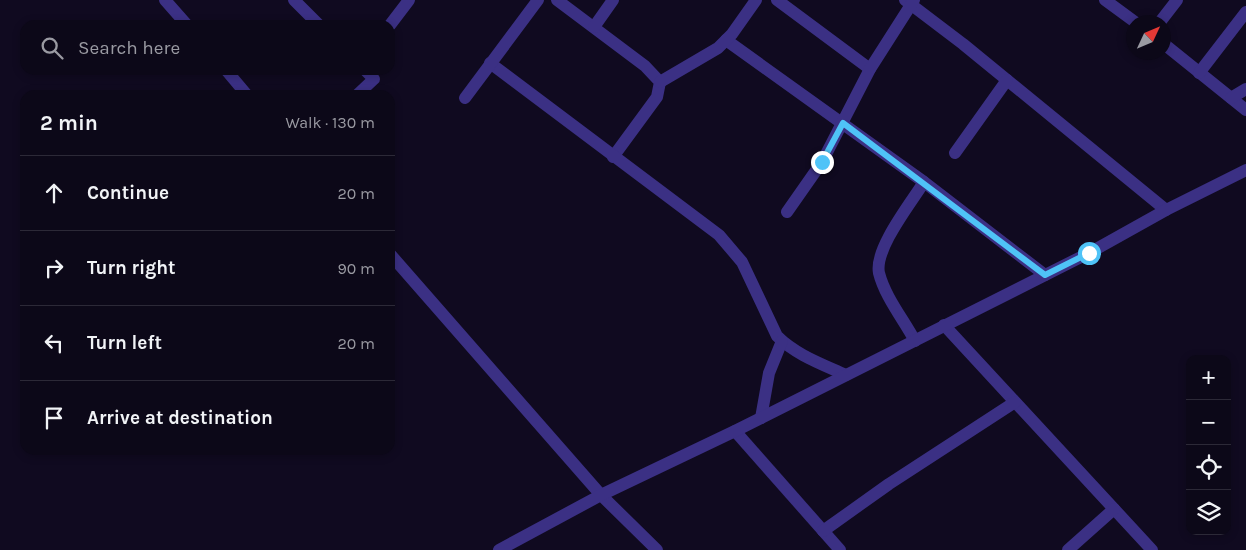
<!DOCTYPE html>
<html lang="en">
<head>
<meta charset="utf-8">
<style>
  body { margin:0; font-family:Karla,sans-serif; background:#151121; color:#f1f3f6 }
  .controls { position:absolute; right:15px; bottom:15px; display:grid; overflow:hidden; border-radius:10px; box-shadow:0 2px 8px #0003 }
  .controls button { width:45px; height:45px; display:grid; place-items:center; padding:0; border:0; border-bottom:1px solid #2c2937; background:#0c0818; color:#f1f3f6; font:25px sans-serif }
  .compass { position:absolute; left:1126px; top:15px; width:45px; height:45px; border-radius:50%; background:#0c0818; box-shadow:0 2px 8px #0003; rotate:46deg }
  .stop { position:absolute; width:15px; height:15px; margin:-11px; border:4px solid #4fc3f7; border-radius:50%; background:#fff }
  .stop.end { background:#4fc3f7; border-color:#fff; box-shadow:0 1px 5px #0008 }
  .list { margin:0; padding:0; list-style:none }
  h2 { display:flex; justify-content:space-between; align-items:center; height:65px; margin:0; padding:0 20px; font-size:21px }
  h2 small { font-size:16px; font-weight:400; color:#9a9aa2 }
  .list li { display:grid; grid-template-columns:32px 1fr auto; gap:15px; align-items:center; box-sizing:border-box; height:75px; padding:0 20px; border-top:1px solid #2c2937 }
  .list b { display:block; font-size:19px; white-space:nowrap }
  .list em { font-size:16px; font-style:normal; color:#9a9aa2 }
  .icon { flex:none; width:28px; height:28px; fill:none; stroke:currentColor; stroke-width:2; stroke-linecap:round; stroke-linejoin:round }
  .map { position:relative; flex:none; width:1246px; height:550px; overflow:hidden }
  .search { position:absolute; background:#0c0818; box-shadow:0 2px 8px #0003; left:20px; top:20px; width:375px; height:55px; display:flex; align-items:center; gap:12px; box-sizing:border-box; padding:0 18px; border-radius:15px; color:#9a9aa2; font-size:19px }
  .panel { position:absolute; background:#0c0818; box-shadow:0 2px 8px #0003; left:20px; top:90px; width:375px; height:365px; border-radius:15px }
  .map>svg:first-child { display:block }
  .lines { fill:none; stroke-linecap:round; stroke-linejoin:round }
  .minor { stroke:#3b3084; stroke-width:12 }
  .route { stroke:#4fc3f7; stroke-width:6 }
</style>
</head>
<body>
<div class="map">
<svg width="1246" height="550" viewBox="0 0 1246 550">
  <rect width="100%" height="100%" fill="#100a20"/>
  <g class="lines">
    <!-- minor -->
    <g class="minor">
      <path d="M165,0L187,25"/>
      <path d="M294,0L319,25"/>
      <path d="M557,0L645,66L660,82L657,97L613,157"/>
      <path d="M777,0L870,69"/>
      <path d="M905,0L963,44L1166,210"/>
      <path d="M1105,0L1135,22"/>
      <path d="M1160,22L1177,0"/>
      <path d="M390,25L409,0"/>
      <path d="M594,27L613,0"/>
      <path d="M726,40L924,182L1045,275"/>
      <path d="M1164,44L1246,110"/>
      <path d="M490,63L719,235L742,262L777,336C796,355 822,364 846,375"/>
      <path d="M226,70L247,95"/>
      <path d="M1199,73L1246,12"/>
      <path d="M660,82L718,48L732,34L756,0"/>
      <path d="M357,95L374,79L365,70"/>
      <path d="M465,98L538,0"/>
      <path d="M1231,98L1246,89"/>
      <path d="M955,153L1007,80"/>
      <path d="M787,212L822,162L870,69L914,0"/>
      <path d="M390,254L601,495L657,550"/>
      <path d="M944,325L1152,550"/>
      <path d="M915,341C904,320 885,297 879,273C874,249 911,203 924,182"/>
      <path d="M761,418L769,373L782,341"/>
      <path d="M735,431L840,550"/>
      <path d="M823,531L889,484L1015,402"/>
      <path d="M499,550L601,495L735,431L1089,253L1166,210L1246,170"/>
      <path d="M1068,550L1114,509"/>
    </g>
  </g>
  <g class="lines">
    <!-- route -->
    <path class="route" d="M822,162L843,123L1045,275L1089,253"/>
  </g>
</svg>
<div class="controls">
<button>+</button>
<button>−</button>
<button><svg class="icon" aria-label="locate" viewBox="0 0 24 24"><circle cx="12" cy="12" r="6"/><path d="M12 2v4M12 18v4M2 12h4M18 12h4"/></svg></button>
<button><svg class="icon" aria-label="layers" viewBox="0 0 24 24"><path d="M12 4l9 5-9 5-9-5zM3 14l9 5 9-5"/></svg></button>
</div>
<svg class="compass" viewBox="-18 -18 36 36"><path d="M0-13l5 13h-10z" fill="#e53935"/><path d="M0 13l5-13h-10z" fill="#9a9aa2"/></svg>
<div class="stop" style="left:1089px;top:253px"></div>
<div class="stop end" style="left:822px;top:162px"></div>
<div class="search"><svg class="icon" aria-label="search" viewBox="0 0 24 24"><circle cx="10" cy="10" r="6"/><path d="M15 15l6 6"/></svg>Search here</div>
<section class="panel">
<h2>2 min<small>Walk · 130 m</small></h2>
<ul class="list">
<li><svg class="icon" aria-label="ahead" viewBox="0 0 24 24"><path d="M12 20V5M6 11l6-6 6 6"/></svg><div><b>Continue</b></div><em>20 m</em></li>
<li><svg class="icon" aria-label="right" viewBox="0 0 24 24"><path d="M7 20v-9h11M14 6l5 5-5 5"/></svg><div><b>Turn right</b></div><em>90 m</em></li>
<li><svg class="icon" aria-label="left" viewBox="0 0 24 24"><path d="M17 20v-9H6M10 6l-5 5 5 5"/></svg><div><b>Turn left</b></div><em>20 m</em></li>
<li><svg class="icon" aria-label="arrive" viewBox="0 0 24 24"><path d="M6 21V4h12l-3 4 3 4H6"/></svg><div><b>Arrive at destination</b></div></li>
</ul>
</section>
</div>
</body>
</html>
